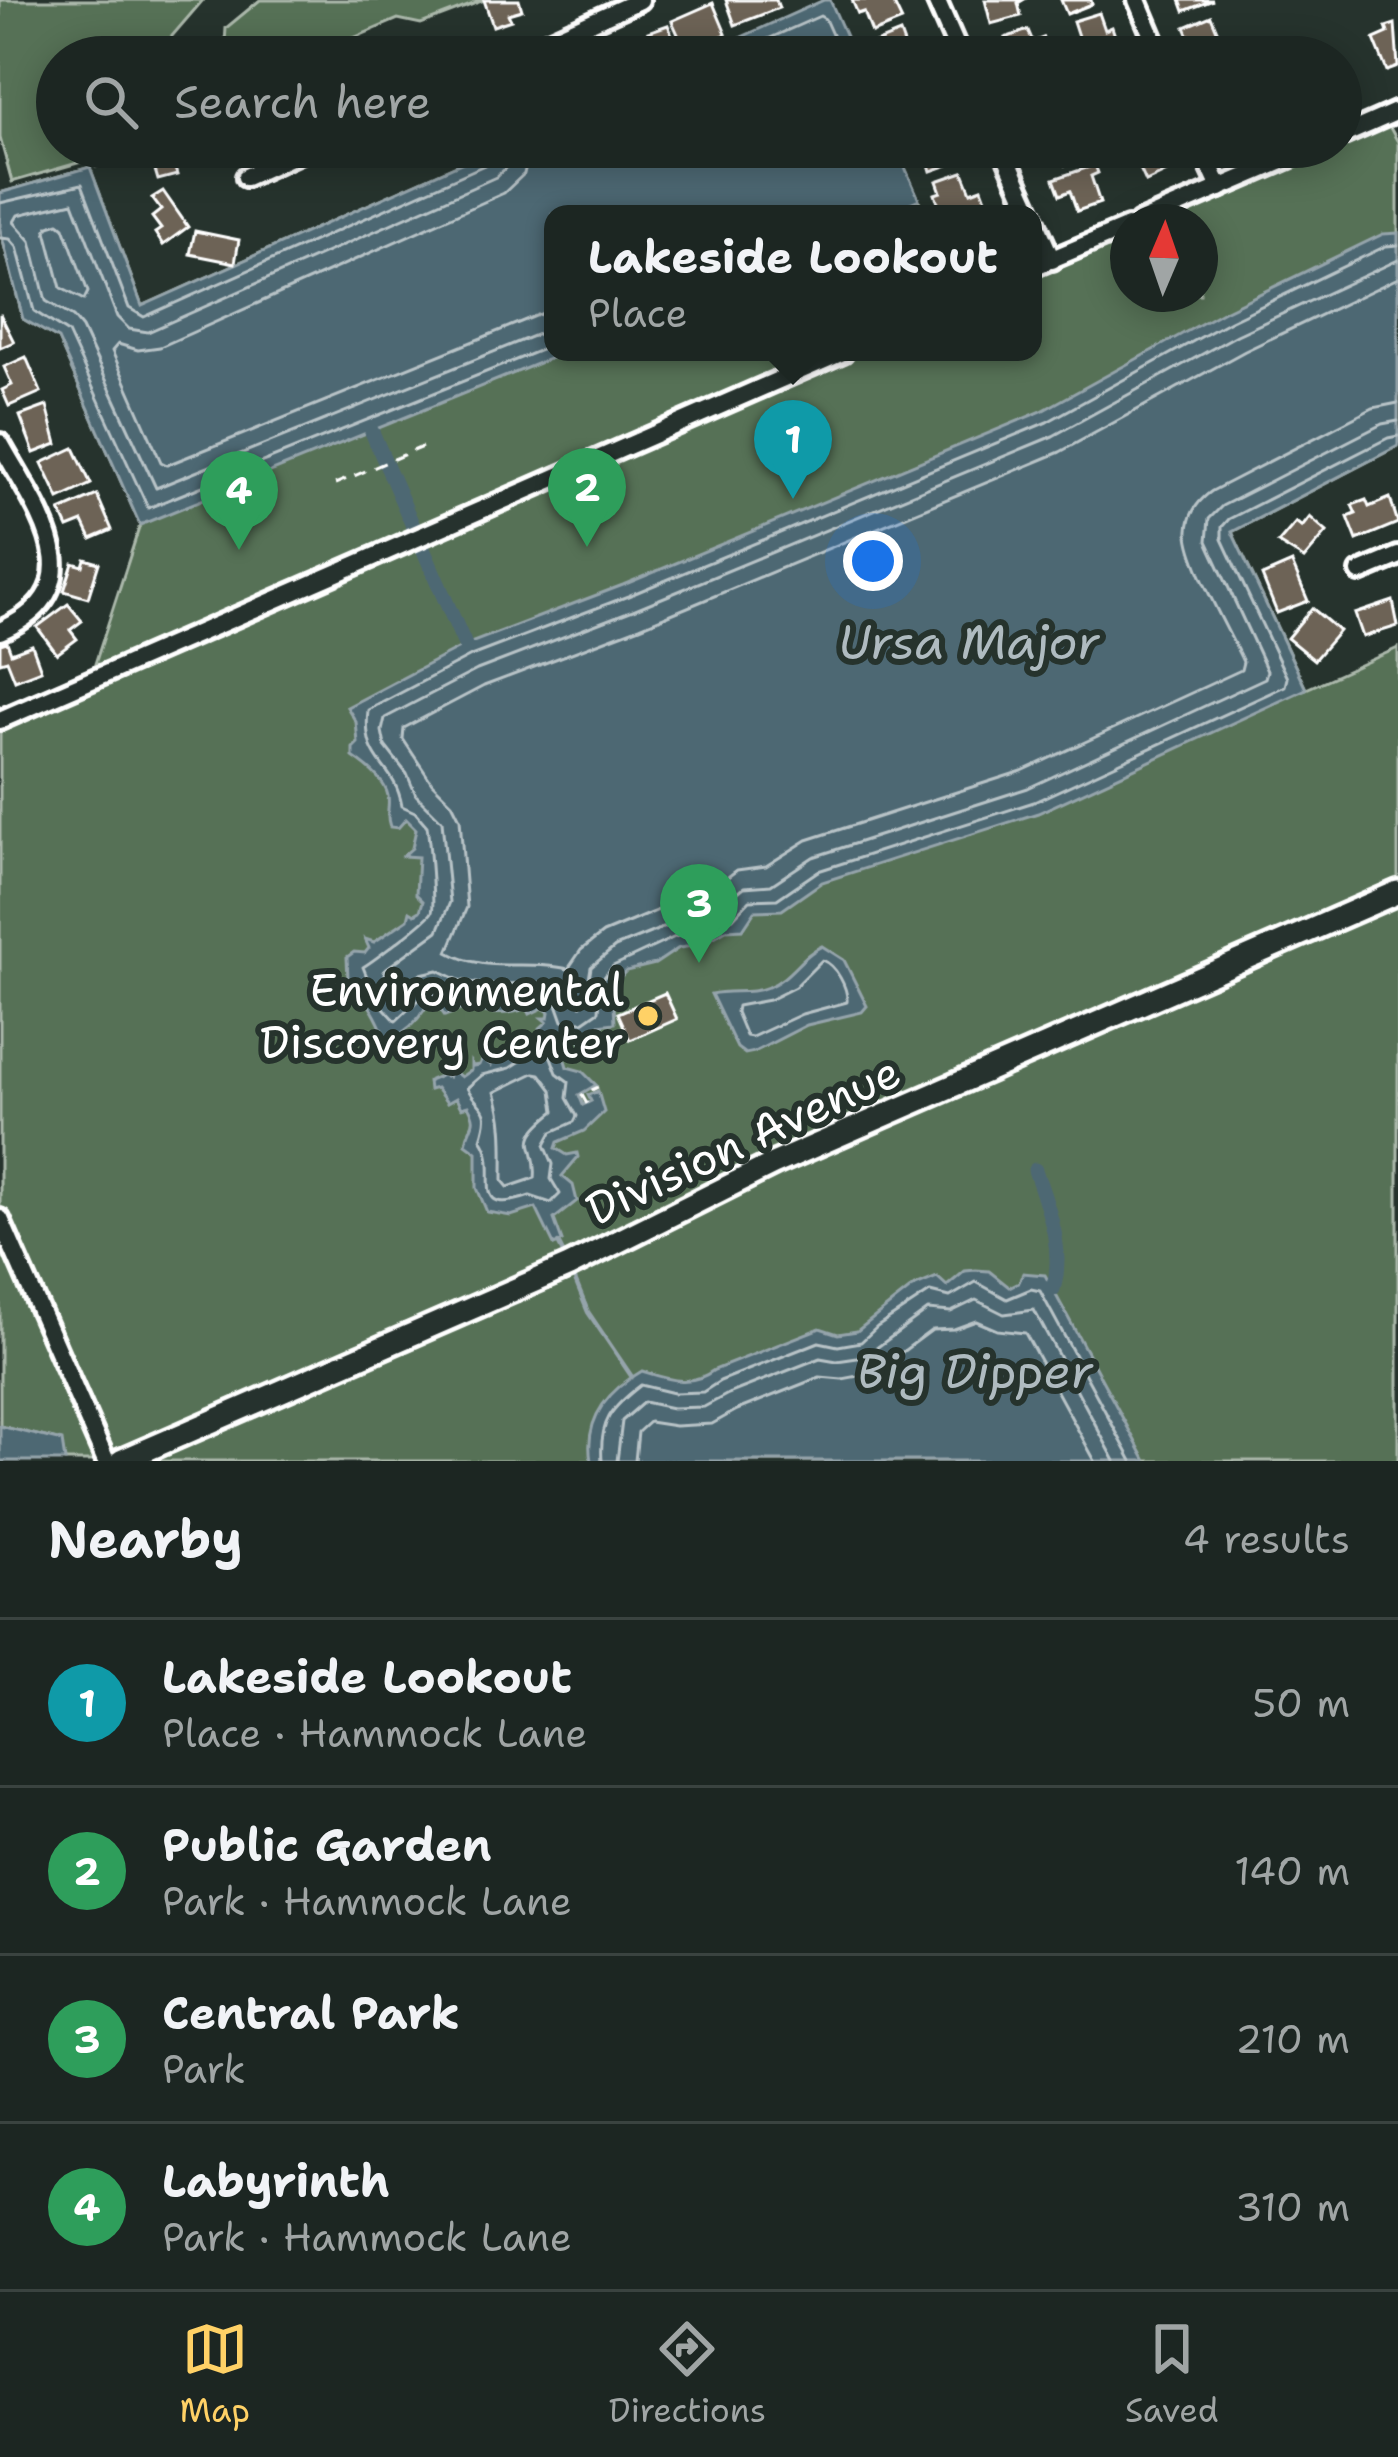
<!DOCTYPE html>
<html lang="en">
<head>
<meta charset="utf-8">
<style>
  body { margin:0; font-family:"Shantell Sans",sans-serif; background:#252e2a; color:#f1f3f6 }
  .compass { position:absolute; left:1110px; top:204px; width:108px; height:108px; border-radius:50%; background:#1c2622; box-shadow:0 6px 30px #0003; rotate:2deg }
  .you { position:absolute; left:873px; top:561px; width:42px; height:42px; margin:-30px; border:9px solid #fff; border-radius:50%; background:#1a73e8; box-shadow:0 0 0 18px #1a73e833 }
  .badge { display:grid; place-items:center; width:78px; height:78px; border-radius:50%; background:#ffd166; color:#fff; font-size:39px; font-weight:700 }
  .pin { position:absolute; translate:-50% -99px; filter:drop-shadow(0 3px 6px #0008) }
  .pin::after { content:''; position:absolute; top:63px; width:42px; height:36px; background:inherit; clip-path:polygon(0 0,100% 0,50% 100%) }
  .popup { position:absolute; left:544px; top:205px; width:498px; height:156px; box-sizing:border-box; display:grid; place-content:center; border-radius:24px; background:#1c2622; filter:drop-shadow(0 3px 9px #0005); font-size:39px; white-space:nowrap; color:#a0a5a5 }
  .popup b { font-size:45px; color:#f1f3f6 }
  .popup::after { content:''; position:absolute; left:50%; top:100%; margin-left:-24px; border:24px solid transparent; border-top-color:#1c2622 }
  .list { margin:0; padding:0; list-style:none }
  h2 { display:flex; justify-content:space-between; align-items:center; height:156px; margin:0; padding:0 48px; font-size:51px }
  h2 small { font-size:39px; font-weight:400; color:#a0a5a5 }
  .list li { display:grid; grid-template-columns:78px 1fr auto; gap:36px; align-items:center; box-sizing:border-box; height:168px; padding:0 48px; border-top:3px solid #3a4340 }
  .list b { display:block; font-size:45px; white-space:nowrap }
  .list p { margin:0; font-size:39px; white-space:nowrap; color:#a0a5a5 }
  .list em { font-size:39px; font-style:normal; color:#a0a5a5 }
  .icon { flex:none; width:66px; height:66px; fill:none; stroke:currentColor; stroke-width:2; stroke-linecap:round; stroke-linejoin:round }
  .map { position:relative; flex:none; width:1398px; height:1461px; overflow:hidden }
  .search { position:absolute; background:#1c2622; box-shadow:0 6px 30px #0003; left:36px; right:36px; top:36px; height:132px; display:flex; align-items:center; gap:30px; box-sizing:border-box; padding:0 42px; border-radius:66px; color:#a0a5a5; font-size:45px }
  .sheet { height:828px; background:#1c2622 }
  nav { display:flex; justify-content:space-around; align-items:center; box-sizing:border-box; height:168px; border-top:3px solid #3a4340; background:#1c2622; font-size:33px; color:#a0a5a5 }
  nav a { display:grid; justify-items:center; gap:6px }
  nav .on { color:#ffd166 }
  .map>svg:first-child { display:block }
  .green { fill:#577157; stroke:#abb8ab; stroke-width:3 }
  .water { fill:#4e6873; stroke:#95a4ab; stroke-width:3 }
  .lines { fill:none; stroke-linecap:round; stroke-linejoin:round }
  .shore { stroke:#b8c3c7; stroke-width:3 }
  .stream { stroke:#95a4ab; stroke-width:4.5 }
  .canal { stroke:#4e6873; stroke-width:15 }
  .building { fill:#6d6356; stroke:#fff; stroke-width:3 }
  .minor-casing { stroke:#fff; stroke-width:26 }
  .tertiary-casing { stroke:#fff; stroke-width:30 }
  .path { stroke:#fff; stroke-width:3; stroke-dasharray:12 9; stroke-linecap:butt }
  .minor { stroke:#26332d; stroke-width:16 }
  .tertiary { stroke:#26332d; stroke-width:21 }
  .poi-dot { fill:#ffd166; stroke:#26332d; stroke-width:4.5 }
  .labels { text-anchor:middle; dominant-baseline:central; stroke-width:12; stroke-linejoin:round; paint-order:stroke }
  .poi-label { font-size:45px; fill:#fff; stroke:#26332d; text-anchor:end }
  .street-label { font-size:45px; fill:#fff; stroke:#26332d }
  .water-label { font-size:48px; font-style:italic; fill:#afbbc0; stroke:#26332d }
</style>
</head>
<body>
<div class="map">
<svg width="1398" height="1461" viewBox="0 0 1398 1461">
  <rect width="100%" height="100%" fill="#26332d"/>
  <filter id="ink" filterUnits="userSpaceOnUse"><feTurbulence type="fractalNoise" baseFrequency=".00833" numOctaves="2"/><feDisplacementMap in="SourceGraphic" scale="24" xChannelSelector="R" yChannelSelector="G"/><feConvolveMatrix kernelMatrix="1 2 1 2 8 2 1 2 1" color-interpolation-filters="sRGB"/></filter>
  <g filter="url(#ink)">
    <!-- green -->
    <g class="green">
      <path d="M0,0H203L154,57H57V147H124L113,160L96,167L88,160L12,182L0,138Z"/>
      <path d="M260,0H484L421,24L398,19L309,57H224L226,28Z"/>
      <path d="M1384,117L1398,142V446L1232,532L1306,689L1398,648V1461H106L0,1219V708L94,667L140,525L58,339L23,319L0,229V193L90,167L142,306L497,147H896L925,214H553V352H1033V268L1128,228V294H1200V222H1141L1315,147H1341V136Z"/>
      <path d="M0,1237L98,1461H65L61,1441L0,1426Z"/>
    </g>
    <!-- water -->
    <g class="water">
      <path d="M824,0H830L855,57H697Z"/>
      <path d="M497,147H896L919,199L885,214H553V352H566L140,525L58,339L23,319L0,229V193L90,167L142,306Z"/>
      <path d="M1398,233V446L1232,532L1306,689L1038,813L822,882L782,910L755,911L743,929L726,930L701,945L679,948L655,964L626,971L613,985L615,1023L599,1025L591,1037L581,1042L576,1033L559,1039L567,1067L582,1071L596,1085L579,1095L583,1105L591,1101L588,1095L598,1091L604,1112L584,1131L558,1142L556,1148L567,1155L577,1153L578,1157L562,1176L573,1185L577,1201L554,1219L562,1241L554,1245L536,1208L511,1216L487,1212L477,1188V1152L466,1144C468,1124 480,1125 468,1106L461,1108L456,1098L447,1103L436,1088L429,1090L428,1081L442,1075L448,1077L452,1070L461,1077L471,1070V1063L473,1066L479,1065L482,1058L491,1065L493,1056L504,1058L521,1049L524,1040L542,1039L540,1028L547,1022L542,1018H548L549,1012L543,1008L530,1014L527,1008C509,1016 487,1015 467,1007L445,1016L440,1009L443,1003L435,994C423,1011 418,1022 403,1032L402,1042L393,1045L384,1038C382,1024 361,989 348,979L347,957L354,952L365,953L369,948L365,939L374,942L408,919L410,911L415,914L420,911L423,901L416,894L418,857L403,856L412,848L416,829L406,819L398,828L390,827C385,813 390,808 388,796C385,780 365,765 353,757V748L358,743L356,722L347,707L465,645L623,585L1042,411L1224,311L1383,234Z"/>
      <path d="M822,946L844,960L867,1006L862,1012L807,1025L754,1052L745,1054L737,1048L711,994C729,989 750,995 768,987C791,978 801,955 822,946Z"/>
      <path d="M976,1270L989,1271L1009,1287L1019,1282L1023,1273L1045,1275L1146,1461H591C584,1420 607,1391 642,1371C668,1379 690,1388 714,1370L820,1328L838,1334L857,1331L913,1287L937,1277L947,1286L965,1271Z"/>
      <path d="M0,1426L62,1441L65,1461H0Z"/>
    </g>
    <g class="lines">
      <!-- shore -->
      <g class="shore">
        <path d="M727,57L820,16L825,19L842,57"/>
        <path d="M512,147L509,165L496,177L148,332L129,329L117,317L73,202L18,215L14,222L31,241L46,301L73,317L82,328L156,488L553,328"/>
        <path d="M530,147L524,174L504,193L160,347L138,350L118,344L112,351L161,462L167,465L553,309"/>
        <path d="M0,203L82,184L129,308L144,317L489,163L496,156L497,147"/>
        <path d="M59,223L64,227L88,292L84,300L61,288L46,231L49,226Z"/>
        <path d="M0,238L10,239L17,247L34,311L68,333L148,508L553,345"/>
        <path d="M1398,245L1386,246L1230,321L1047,422L628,596L471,656L368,710C362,767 394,760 402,806L415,812L427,826C429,838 435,905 432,912C429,919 373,961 363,967L376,999L396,1021L433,986L443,987L456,998C471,994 482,1000 497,1001C519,1001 537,990 557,1004L563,1021L583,1022L599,1011L601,981L613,966L675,937L733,918L750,900L777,899L818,871L1034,802L1285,686L1287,678L1222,539V527L1229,519L1388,438L1398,436"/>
        <path d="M1398,260L1237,335L1053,436L633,610L477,670L385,718L382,731L385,746L407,774L416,795L442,821L450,902L438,931L384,970L390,992L397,995L421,974L438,970L459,980L486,985L549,982L581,1005L586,998L591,967L615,947L725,903L744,887L771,885L813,857L1028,788L1265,678L1267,671L1207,541L1209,519L1222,506L1382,424L1398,421"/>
        <path d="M1398,278L1245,351L1060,452L640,627L484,686L404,728L403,739L432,783L452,803L460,819L467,907L448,952C487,974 527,959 568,969L581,950L603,933L716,886L737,870L766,866L807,840L1022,771L1241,670L1243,662C1230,633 1186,558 1188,530C1189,513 1199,500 1212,491L1373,408L1398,403"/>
        <path d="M822,960C836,965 848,988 847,1002L802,1014L752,1037L746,1036L736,1012L737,1006L769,1000L795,987Z"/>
        <path d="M536,1051L549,1052L557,1073L569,1082L567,1098L577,1116L574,1122L552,1132L545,1145L553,1164L551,1179L560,1194L551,1203L530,1196C464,1219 504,1169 481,1139C492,1104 481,1113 467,1088L482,1075L510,1068Z"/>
        <path d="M534,1073L540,1074L552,1090L555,1111C512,1145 539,1142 535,1178L508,1187L503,1181C503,1151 505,1120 495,1092Z"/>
        <path d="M602,1461C599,1421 611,1408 641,1385L674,1393L703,1392L720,1381L819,1342L838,1346L861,1342L877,1327L930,1292L950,1297L976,1282L1007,1299L1031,1289L1040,1291L1132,1461"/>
        <path d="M617,1461L622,1421L644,1402L672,1408L704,1407L728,1394L820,1358L837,1361L864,1357L928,1310L951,1312L976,1300L1004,1314L1034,1310L1115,1461"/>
        <path d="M635,1461L638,1432L649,1422L675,1426L712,1424L737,1410L820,1377L842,1379L874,1373L932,1330L954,1329L976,1321L997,1330L1025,1333L1095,1461"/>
      </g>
      <!-- stream -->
      <g class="stream">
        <path d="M558,1243L566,1259"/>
        <path d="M573,1275L588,1312L632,1377"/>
      </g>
      <!-- canal -->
      <g class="canal">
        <path d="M372,432L465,645"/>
        <path d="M1035,1170C1048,1208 1065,1249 1053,1289"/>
      </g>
    </g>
    <!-- building -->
    <g class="building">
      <path d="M484,0H519L522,10L508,14L511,20L493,26Z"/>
      <path d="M726,0H776L779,8L735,25Z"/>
      <path d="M852,0H892L902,21L872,33L864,12L858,14Z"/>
      <path d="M985,0H1023L1018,3L1021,16L991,24Z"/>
      <path d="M1061,0H1091L1092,4L1067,14Z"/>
      <path d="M1180,0H1213L1184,11Z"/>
      <path d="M713,3L726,34L686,52L672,21Z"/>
      <path d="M1099,13L1105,30L1112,27L1118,45L1084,55L1073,21Z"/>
      <path d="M1211,16L1224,47L1203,56L1197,41L1192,43L1185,27Z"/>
      <path d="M1395,24L1398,67L1387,71L1374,39L1388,33L1386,27Z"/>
      <path d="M668,25L672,35L667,37L675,57H635L630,46L650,38L648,32Z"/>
      <path d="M1028,30L1033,42L1043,38L1049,57H1012L1005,38Z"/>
      <path d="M900,33L908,55L923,49L926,57H881L875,43Z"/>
      <path d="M148,147H190L191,152L172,158L177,175L158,180Z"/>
      <path d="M924,147H964L968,158L931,171Z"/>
      <path d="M1058,147H1087L1080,150L1083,157L1065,165Z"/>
      <path d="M1140,147H1163L1173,169L1146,182L1132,151Z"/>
      <path d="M1095,165L1098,173L1091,176L1100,203L1077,211L1070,191L1060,195L1054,179Z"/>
      <path d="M963,172L971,192L982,188L988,204L969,211L967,204L942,214L935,194L941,192L937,181Z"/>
      <path d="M163,191L188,227L163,245L155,233L161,229L152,217L161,210L152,198Z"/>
      <path d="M195,231L239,240L235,263L190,254Z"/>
      <path d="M0,314L14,342L0,348Z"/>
      <path d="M26,357L41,392L9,406L2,390L12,385L4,367Z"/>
      <path d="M47,406L57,444L34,453L20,416Z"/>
      <path d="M74,448L91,484L59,499L42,463Z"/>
      <path d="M97,495L112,530L91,539L83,522L68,528L60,511Z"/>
      <path d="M1390,498L1398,523L1357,540L1348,517L1356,514L1352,505L1366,500L1369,507Z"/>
      <path d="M1310,517L1327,532L1304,559L1278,543L1296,522L1302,527Z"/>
      <path d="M85,559L99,563L88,598L64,591L73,563L83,566Z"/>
      <path d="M1292,563L1308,601L1277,613L1262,576Z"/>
      <path d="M1393,601L1398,626L1363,637L1355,614Z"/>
      <path d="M68,604L82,621L70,630L77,639L57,654L37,627Z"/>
      <path d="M1312,608L1339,631L1314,660L1287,638Z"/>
      <path d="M7,642L11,653L32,645L41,670L15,680L7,660L0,662V644Z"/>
      <path d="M665,993L677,1019L630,1040L618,1013Z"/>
    </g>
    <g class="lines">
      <!-- minor casing -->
      <g class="minor-casing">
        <g id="minor">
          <path d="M936,0L961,57"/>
          <path d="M1137,0L1161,57"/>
          <path d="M513,57L640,0"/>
          <path d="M1341,136L1398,111"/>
          <path d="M1002,147L1032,214"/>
          <path d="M1201,147L1220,188"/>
          <path d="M246,177L312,147"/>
          <path d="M1033,217L1052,260"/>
          <path d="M1140,222L1315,147"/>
          <path d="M1033,267L1128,227"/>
          <path d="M0,443C37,510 100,587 0,631"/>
          <path d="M1360,572L1398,556"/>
          <path d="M0,720L843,352"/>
          <path d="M0,1219L106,1461"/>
        </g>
      </g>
      <!-- tertiary casing -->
      <g class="tertiary-casing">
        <path id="tertiary" d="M121,1461L569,1266L773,1164L1398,892"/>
      </g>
      <!-- path -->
      <g class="path">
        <path d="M335,484L422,447"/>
        <path d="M587,1104L582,1095L598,1087"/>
      </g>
      <!-- minor -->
      <use href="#minor" class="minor"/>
      <!-- tertiary -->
      <use href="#tertiary" class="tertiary"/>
    </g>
  </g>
  <!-- markers -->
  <circle class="poi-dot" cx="648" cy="1016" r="12"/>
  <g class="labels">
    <!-- poi labels -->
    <g class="poi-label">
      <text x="624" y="990">Environmental<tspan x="624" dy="52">Discovery Center</tspan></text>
    </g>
    <!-- street labels -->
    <g class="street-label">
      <text transform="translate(743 1140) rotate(-25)">Division Avenue</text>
    </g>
    <!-- water labels -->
    <g class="water-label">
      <text x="969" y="642">Ursa Major</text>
      <text x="975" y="1371">Big Dipper</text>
    </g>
  </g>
</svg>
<svg class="compass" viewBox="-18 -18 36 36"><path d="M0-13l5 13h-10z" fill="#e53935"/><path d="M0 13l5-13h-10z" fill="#a0a5a5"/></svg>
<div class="you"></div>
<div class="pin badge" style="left:793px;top:499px;background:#0f9aa8">1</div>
<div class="popup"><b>Lakeside Lookout</b>Place</div>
<div class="pin badge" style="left:587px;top:547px;background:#2e9e5b">2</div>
<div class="pin badge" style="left:699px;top:963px;background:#2e9e5b">3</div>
<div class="pin badge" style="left:239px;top:550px;background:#2e9e5b">4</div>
<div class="search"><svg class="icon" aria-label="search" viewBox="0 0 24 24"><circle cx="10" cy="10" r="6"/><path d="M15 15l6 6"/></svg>Search here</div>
</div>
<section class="sheet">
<h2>Nearby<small>4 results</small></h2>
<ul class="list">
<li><span class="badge" style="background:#0f9aa8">1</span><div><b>Lakeside Lookout</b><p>Place · Hammock Lane</p></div><em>50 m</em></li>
<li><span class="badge" style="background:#2e9e5b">2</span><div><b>Public Garden</b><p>Park · Hammock Lane</p></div><em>140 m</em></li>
<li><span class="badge" style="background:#2e9e5b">3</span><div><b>Central Park</b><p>Park</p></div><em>210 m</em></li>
<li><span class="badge" style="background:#2e9e5b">4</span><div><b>Labyrinth</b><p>Park · Hammock Lane</p></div><em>310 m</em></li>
</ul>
</section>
<nav>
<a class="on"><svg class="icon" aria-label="map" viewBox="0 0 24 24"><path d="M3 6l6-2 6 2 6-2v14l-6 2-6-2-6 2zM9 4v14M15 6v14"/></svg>Map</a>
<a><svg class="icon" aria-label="directions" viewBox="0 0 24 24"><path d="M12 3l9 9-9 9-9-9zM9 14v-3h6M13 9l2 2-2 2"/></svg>Directions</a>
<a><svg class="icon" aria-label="saved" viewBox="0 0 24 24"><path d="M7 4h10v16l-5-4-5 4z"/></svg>Saved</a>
</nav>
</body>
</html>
